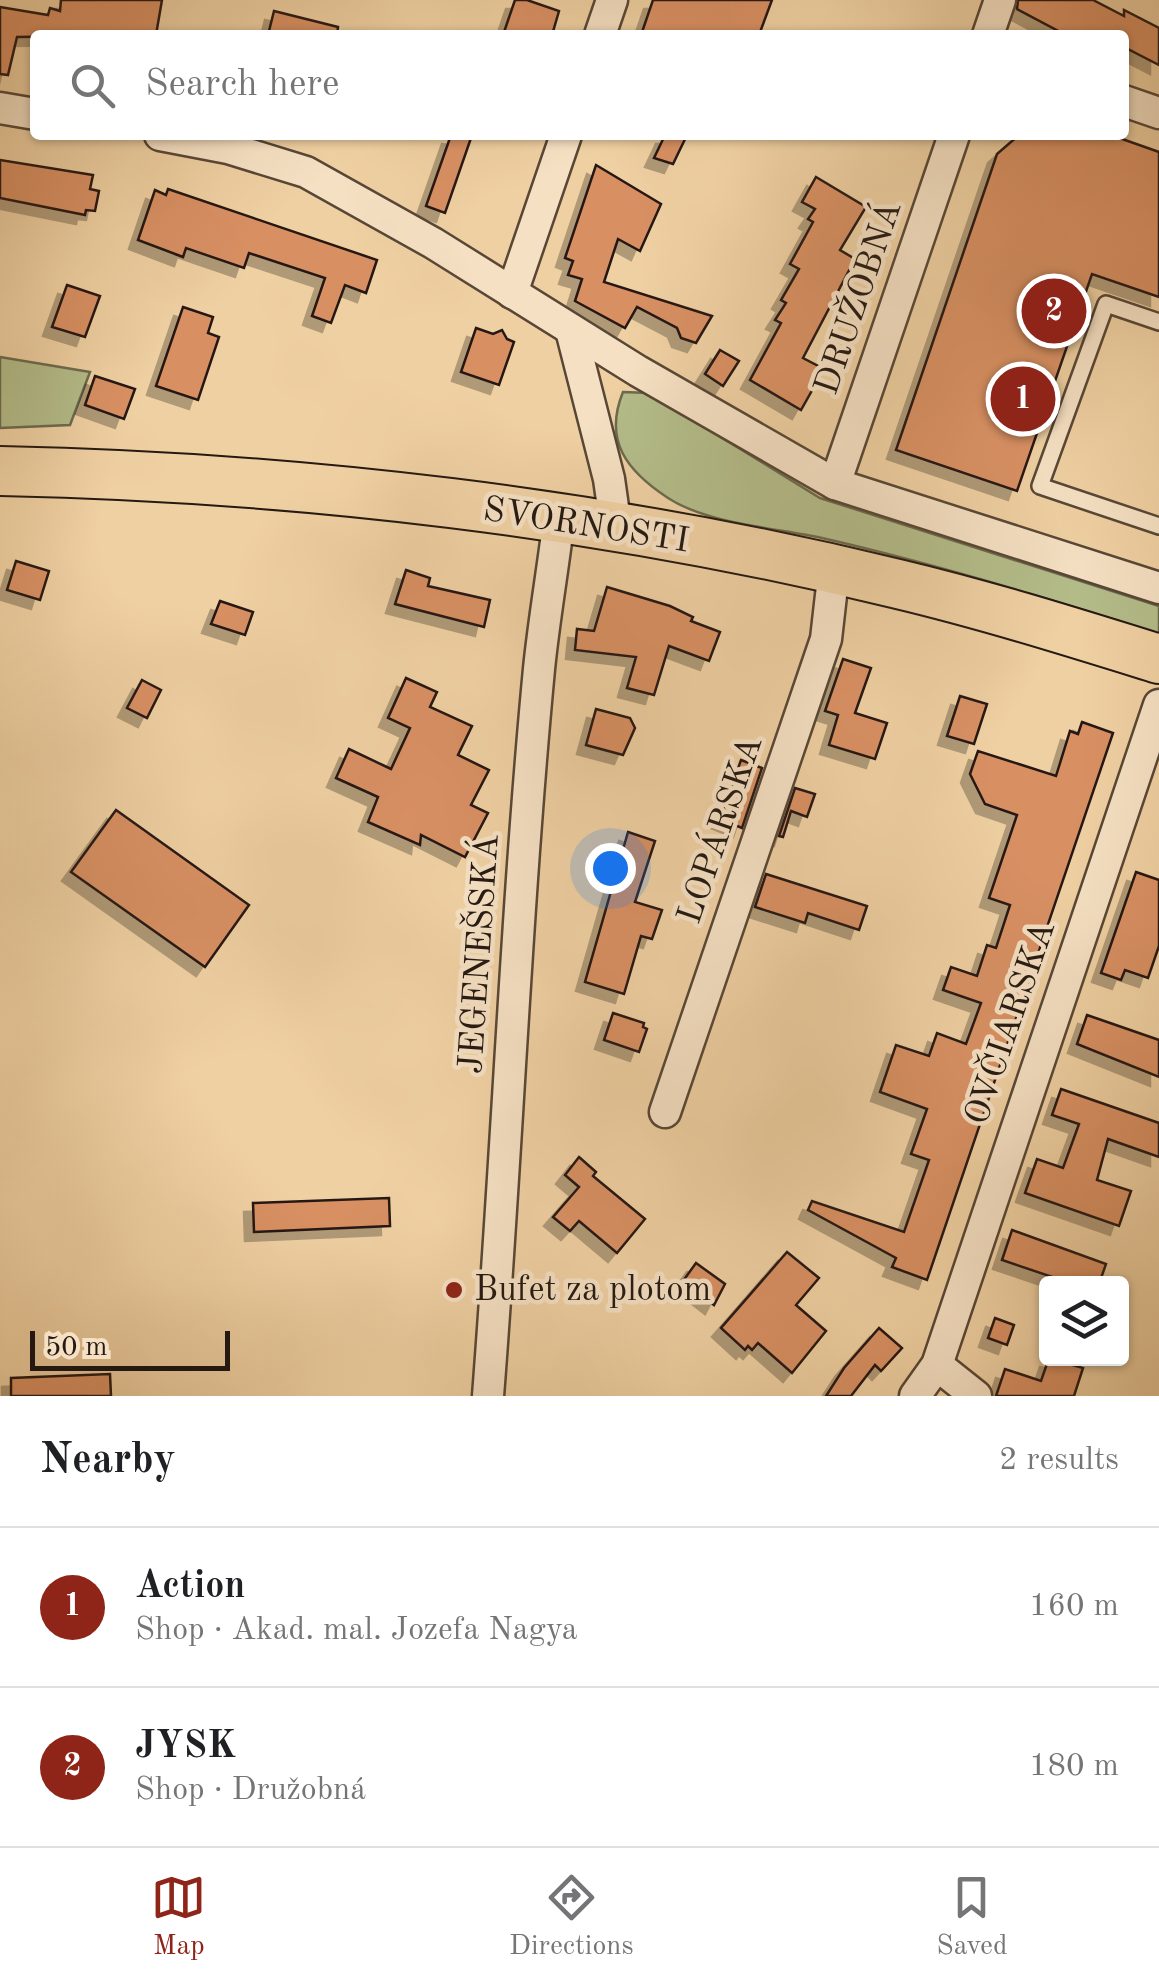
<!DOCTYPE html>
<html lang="en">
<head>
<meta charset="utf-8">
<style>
  body { margin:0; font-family:"Old Standard TT",serif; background:#f6f6f6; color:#202124 }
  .controls { position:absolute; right:30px; bottom:30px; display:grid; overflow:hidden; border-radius:10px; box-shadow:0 2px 8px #0004 }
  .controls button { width:90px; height:90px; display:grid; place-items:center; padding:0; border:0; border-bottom:2px solid #e0e0e0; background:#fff; color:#202124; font:50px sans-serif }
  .scale { position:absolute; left:30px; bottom:25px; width:200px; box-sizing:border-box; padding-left:10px; border:5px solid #251912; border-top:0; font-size:28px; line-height:35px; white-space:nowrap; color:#251912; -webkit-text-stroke:8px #f5e0c3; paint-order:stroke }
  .you { position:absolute; left:610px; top:868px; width:35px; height:35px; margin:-25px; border:8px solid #fff; border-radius:50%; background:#1a73e8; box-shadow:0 0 0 15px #1a73e833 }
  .badge { display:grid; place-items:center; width:65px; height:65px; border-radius:50%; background:#8f2418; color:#fff; font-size:32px; font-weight:700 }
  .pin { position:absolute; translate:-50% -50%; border:5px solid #fff; box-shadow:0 2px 10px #0006 }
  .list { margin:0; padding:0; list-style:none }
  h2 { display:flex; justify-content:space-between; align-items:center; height:130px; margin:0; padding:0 40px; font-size:42px }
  h2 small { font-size:32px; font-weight:400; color:#757577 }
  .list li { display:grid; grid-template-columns:65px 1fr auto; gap:30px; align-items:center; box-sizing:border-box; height:160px; padding:0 40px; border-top:2px solid #e0e0e0 }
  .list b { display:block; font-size:38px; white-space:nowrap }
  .list p { margin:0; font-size:32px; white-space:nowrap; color:#757577 }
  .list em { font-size:32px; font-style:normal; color:#757577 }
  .icon { flex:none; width:55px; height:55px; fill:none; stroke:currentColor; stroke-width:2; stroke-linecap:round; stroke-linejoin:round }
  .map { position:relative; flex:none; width:1159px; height:1396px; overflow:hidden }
  .search { position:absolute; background:#fff; box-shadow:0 2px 8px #0004; left:30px; right:30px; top:30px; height:110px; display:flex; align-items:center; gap:25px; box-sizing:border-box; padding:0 35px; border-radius:10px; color:#757577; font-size:38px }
  .sheet { height:450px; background:#fff }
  nav { display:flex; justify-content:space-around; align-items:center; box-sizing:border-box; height:140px; border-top:2px solid #e0e0e0; background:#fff; font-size:28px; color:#757577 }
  nav a { display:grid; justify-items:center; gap:5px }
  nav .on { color:#8f2418 }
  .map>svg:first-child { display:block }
  .green { fill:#b3bc89; stroke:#6c6a4e; stroke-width:2.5 }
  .building { fill:#d89064; stroke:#251912; stroke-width:2.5; filter:url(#shadow) }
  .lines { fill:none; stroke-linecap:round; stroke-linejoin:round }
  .service-casing { stroke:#584736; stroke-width:20 }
  .minor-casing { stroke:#584736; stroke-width:35 }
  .primary-casing { stroke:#251912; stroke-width:52 }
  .service { stroke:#f5e0c3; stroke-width:15 }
  .minor { stroke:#f5e0c3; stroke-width:30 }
  .primary { stroke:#efd0a2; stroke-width:48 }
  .poi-dot { fill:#8f2418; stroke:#f5e0c3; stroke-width:4 }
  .labels { text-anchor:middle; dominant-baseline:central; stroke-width:9; stroke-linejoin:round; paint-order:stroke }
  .street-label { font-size:35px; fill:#251912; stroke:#f5e0c3 }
  .poi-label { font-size:35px; fill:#251912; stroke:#f5e0c3; text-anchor:start }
</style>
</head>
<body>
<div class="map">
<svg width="1159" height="1396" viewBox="0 0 1159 1396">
  <defs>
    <filter id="shadow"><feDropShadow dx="-9" dy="9" stdDeviation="0" flood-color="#0004"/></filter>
  </defs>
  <rect width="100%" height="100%" fill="#efd0a2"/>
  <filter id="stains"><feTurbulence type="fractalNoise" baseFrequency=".002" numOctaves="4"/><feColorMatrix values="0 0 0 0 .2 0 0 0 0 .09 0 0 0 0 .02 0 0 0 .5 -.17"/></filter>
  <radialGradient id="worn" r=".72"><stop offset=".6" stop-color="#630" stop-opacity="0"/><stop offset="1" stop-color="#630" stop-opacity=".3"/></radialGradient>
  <!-- green -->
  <g class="green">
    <path d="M0,357L90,372L70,425L0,428Z"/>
    <path d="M623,392L649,393L820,498L1159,606V634C1048,598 936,564 822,538C776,528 708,524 668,498C627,471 603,441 623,392Z"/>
  </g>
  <!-- building -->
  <g class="building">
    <path d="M61,0H162L156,35L17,37L8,75L0,74V7L48,15L50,8L60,11Z"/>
    <path d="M515,0H527L559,11L552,35H503Z"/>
    <path d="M653,0H772L759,35H641Z"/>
    <path d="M1018,0H1093L1124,16V10L1159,28V65L1124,47V35H1066L1017,9Z"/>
    <path d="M274,11L338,27L337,35H268Z"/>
    <path d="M451,135L471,138L445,213L426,206Z"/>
    <path d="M665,135H687L673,164L654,158Z"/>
    <path d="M1019,135H1111L1159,152V297L1092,274L1017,491L896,450L997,154Z"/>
    <path d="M0,160L93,175L90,189L99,191L95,211L86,210L85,215L0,198Z"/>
    <path d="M596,165L661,204L640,251L618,239L604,282L712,316L696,343L681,338L677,328L637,307L625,328L575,301L582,279L568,275L573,261L565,258Z"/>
    <path d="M816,177L866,207L840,250L855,259L803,358L824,369L801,410L750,380L781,323L775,320L786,303L781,300L799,269L790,264L813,222L808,219L815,209L802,202Z"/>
    <path d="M168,189L377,260L366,293L345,285L331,323L312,316L325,278L249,253L244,268L186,248L183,257L138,240L155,190L166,195Z"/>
    <path d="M67,285L100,296L85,337L52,327Z"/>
    <path d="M183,307L213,317L208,333L219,337L198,400L156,386Z"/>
    <path d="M476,328L493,334L502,330L507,339L514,342L499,385L461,372Z"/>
    <path d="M720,350L739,361L723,386L705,374Z"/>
    <path d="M95,376L135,389L124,419L85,405Z"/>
    <path d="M16,561L49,571L40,600L7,590Z"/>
    <path d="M406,570L430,578L428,586L490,600L484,627L395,604Z"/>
    <path d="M607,587L670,606L693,617L691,621L720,632L709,661L669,646L654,695L627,688L636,657L575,650L577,629L594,631Z"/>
    <path d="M220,601L253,612L245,635L211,624Z"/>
    <path d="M843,659L871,668L855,713L887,723L875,759L829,745L838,715L825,711Z"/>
    <path d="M406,678L437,692L430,707L472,726L458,755L489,770L471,805L488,813L465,857L421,835L420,845L368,822L378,797L336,778L349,749L391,769L410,728L388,718Z"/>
    <path d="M142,680L161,690L147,718L127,708Z"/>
    <path d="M960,696L987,704L974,744L947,736Z"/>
    <path d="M596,709L630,718L635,728L623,755L586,745Z"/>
    <path d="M1082,722L1113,733L927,1280L892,1267L896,1258L808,1210L812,1201L904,1232L929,1160L911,1154L927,1109L880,1092L896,1045L929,1056L937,1033L966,1044L981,1003L943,990L951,967L977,976L987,945L996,948L1010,905L989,898L1017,815L985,804L970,774L978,751L1056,776L1070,731L1078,734Z"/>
    <path d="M741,760L762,768L742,828L720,819Z"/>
    <path d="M795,788L815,794L807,817L791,811L783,837L779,836Z"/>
    <path d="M116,810L249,905L205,967L71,872Z"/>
    <path d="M628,832L655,841L635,902L662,910L652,939L641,936L624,994L585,982Z"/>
    <path d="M1136,872L1159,880V946L1148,978L1125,970L1121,980L1101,973Z"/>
    <path d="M766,874L867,906L859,930L808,913L805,923L755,907Z"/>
    <path d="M613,1013L644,1023L643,1027L647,1029L639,1052L604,1040Z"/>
    <path d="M1087,1015L1159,1040V1077L1077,1044Z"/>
    <path d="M1061,1089L1159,1123V1157L1108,1139L1097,1180L1131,1191L1119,1226L1025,1193L1037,1159L1063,1168L1079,1124L1052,1115Z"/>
    <path d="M579,1157L596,1172L593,1176L645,1219L617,1253L579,1221L570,1231L553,1217L579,1187L565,1175Z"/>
    <path d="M389,1198L390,1226L254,1232L253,1203Z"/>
    <path d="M1012,1230L1106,1264L1099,1284H1073L1002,1260Z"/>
    <path d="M787,1252L819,1278L796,1305L826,1331L792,1373L758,1343L752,1350L748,1346L745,1350L721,1328Z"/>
    <path d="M696,1263L725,1284L714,1305L683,1281Z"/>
    <path d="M995,1318L1014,1325L1007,1345L988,1338Z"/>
    <path d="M879,1328L902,1348L881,1371L875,1365L851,1396H826L844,1368Z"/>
    <path d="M1049,1358L1083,1368L1074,1396H996L1005,1369L1041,1381Z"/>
    <path d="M110,1374L111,1396H11V1378Z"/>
  </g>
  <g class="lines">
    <!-- service casing -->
    <g class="service-casing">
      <path id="service" d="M1159,322L1106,304L1040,486L1159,526"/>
    </g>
    <!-- minor casing -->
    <g class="minor-casing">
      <g id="minor">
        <path d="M600,35L612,0"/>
        <path d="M988,35L1000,0"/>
        <path d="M1124,101L1159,113"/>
        <path d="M0,108L35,114"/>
        <path d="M160,135L228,148L306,172L433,243L638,371L835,484L1159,588"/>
        <path d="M512,293L566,135"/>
        <path d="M571,330L609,479L616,528"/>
        <path d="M835,484L954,135"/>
        <path d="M665,1112L826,639L834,569"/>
        <path d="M937,1365L976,1396"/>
        <path d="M488,1396C507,1154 516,911 539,669C544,619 553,569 559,518"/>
        <path d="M915,1396L937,1365L1159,705"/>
      </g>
    </g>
    <!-- primary casing -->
    <g class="primary-casing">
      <path id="primary" d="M0,471C298,477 607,513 898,584C986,605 1072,632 1159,659"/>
    </g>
    <!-- service -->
    <use href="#service" class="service"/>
    <!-- minor -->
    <use href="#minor" class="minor"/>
    <!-- primary -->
    <use href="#primary" class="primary"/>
  </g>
  <!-- markers -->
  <circle class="poi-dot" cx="454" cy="1290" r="10"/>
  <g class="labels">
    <!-- street labels -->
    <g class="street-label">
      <text transform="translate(859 298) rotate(-71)">DRUŽOBNÁ</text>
      <text transform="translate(586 526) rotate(9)">SVORNOSTI</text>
      <text transform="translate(721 830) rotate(-71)">LOPÁRSKA</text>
      <text transform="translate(480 954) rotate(-86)">JEGENEŠSKÁ</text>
      <text transform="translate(1011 1023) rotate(-71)">OVČIARSKA</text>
    </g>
    <!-- poi labels -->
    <g class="poi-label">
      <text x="474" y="1290">Bufet za plotom</text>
    </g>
  </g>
  <rect width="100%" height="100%" filter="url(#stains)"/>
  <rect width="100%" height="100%" fill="url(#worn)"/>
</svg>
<div class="controls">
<button><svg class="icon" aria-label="layers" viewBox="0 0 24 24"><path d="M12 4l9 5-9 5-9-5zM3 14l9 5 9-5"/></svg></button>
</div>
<div class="scale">50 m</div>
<div class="you"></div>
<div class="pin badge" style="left:1023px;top:399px">1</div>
<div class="pin badge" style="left:1054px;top:311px">2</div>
<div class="search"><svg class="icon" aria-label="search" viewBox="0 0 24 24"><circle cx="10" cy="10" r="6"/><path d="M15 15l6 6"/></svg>Search here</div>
</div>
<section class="sheet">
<h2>Nearby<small>2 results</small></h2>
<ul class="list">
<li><span class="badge">1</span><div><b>Action</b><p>Shop · Akad. mal. Jozefa Nagya</p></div><em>160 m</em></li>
<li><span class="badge">2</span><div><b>JYSK</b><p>Shop · Družobná</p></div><em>180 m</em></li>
</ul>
</section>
<nav>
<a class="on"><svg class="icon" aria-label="map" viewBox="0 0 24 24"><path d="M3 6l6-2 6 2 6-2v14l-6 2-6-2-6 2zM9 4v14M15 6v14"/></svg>Map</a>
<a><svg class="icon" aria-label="directions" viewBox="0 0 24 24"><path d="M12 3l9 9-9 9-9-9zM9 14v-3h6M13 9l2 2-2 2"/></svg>Directions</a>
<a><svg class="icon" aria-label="saved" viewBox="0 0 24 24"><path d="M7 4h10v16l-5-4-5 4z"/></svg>Saved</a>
</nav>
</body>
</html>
